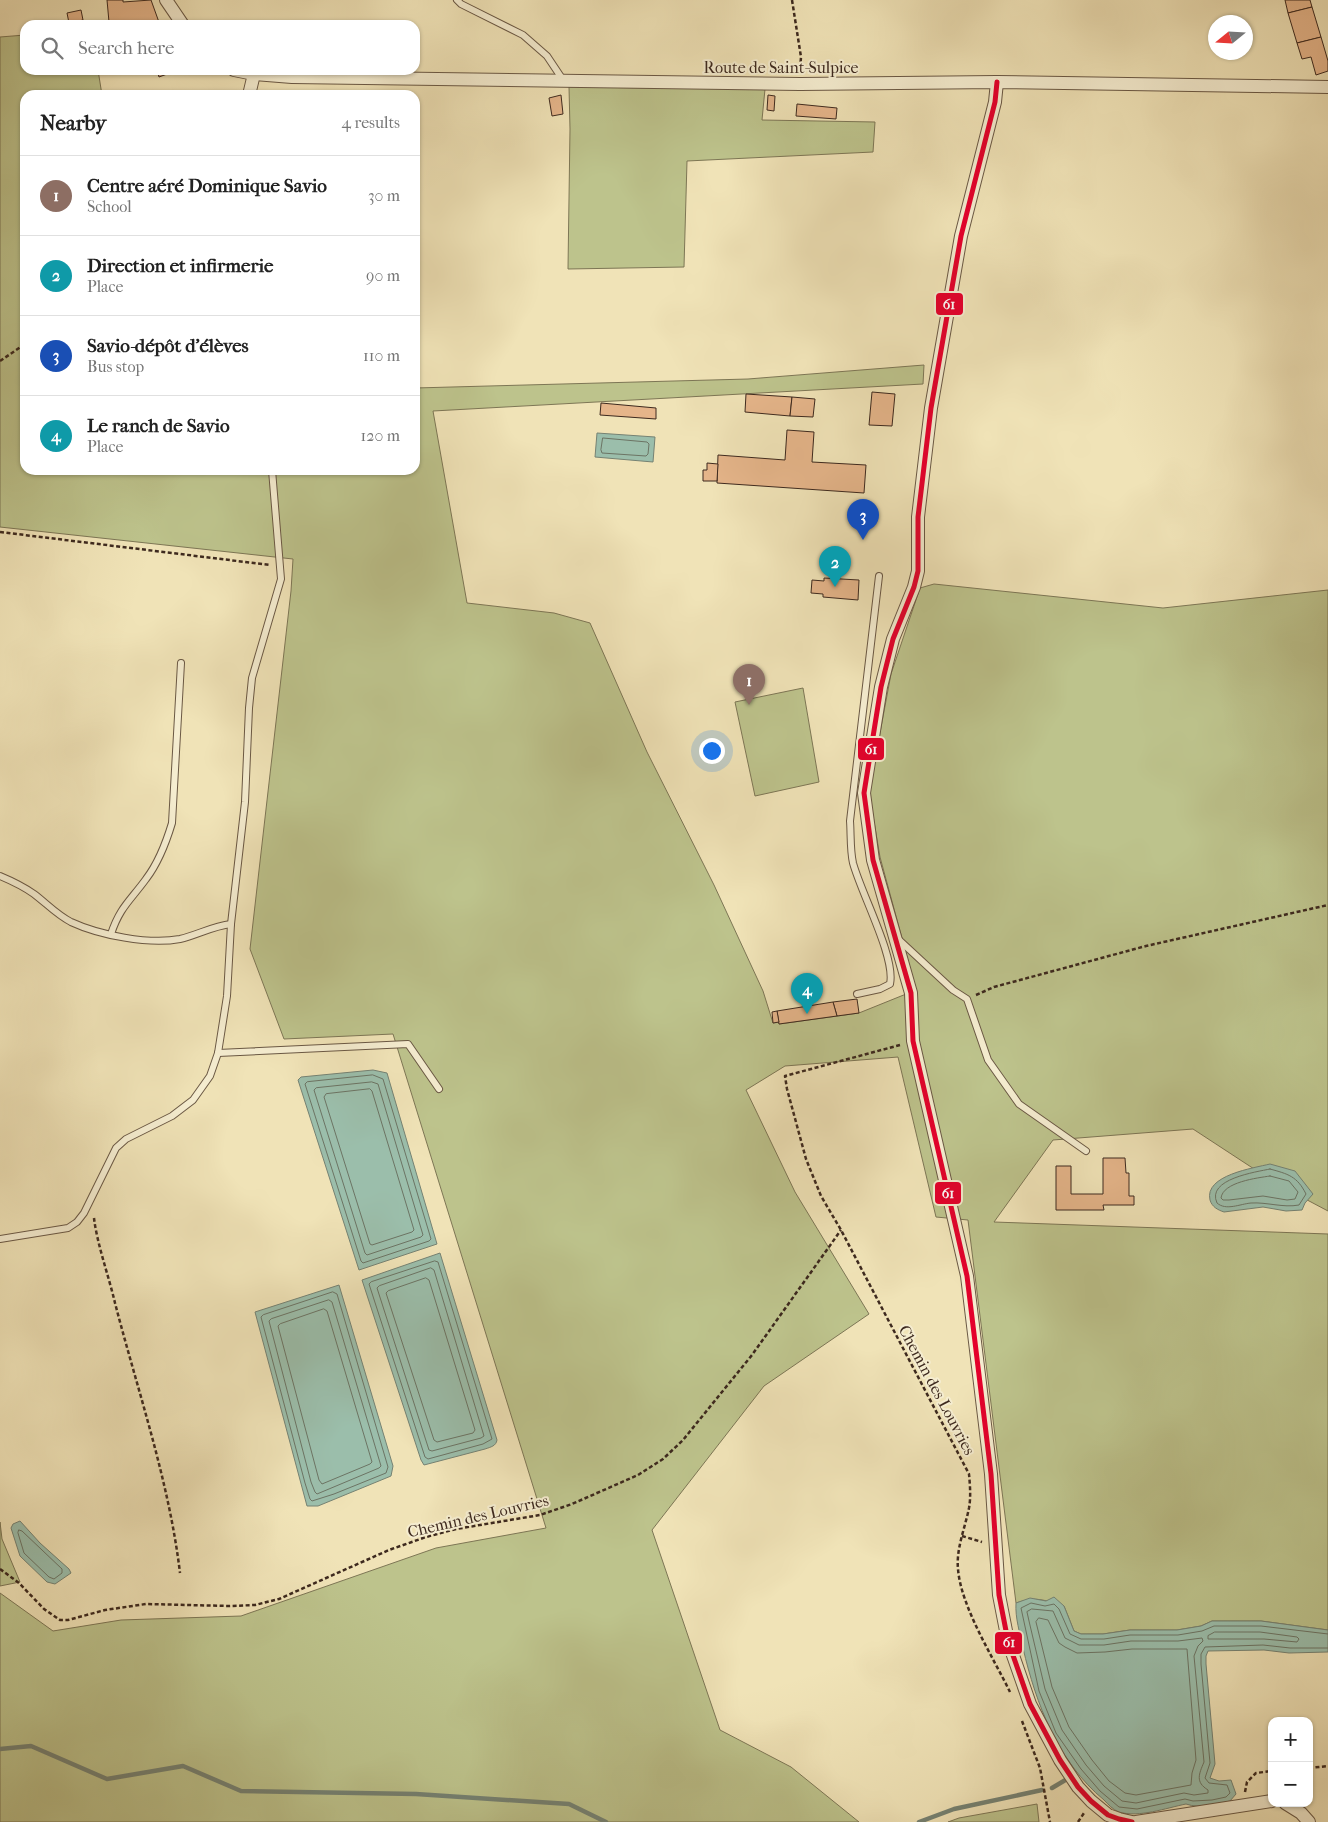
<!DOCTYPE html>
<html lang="en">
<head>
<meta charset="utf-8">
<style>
  body { margin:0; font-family:"IM FELL French Canon",serif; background:#f6f6f6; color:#222 }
  .controls { position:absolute; right:15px; bottom:15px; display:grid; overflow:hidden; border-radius:10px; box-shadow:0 1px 4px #0004 }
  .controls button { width:45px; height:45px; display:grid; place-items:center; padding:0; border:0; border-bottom:1px solid #e0e0e0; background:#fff; color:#222; font:25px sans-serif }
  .compass { position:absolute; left:1208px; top:15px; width:45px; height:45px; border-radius:50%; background:#fff; box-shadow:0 1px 4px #0004; rotate:252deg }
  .you { position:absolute; left:711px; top:750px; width:18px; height:18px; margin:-12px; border:4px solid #fff; border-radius:50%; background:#1a73e8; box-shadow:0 0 0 8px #1a73e833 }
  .badge { display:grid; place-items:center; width:32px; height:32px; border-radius:50%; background:#d93025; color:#fff; font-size:16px; font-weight:700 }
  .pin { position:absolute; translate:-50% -41px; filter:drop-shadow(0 1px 2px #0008) }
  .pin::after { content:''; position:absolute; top:26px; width:18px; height:15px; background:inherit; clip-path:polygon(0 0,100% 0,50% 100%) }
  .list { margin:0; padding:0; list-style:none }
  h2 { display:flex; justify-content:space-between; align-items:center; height:65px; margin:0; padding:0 20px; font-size:21px }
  h2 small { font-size:16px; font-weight:400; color:#767676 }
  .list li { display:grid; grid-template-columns:32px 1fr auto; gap:15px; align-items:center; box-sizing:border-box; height:80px; padding:0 20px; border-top:1px solid #e0e0e0 }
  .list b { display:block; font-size:19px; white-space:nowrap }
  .list p { margin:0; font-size:16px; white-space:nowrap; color:#767676 }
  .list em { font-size:16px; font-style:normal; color:#767676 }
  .icon { flex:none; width:28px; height:28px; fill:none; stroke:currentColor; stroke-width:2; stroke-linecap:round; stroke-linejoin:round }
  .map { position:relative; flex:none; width:1328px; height:1822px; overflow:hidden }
  .search { position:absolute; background:#fff; box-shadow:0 1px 4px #0004; left:20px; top:20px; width:400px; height:55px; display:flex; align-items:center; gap:12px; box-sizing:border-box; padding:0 18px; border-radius:15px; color:#767676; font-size:19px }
  .panel { position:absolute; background:#fff; box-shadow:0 1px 4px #0004; left:20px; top:90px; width:400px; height:385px; border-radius:15px }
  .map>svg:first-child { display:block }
  .green { fill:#bdc38c; stroke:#7d7655 }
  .water { fill:#9bbeab; stroke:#758273 }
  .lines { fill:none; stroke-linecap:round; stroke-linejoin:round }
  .shore { stroke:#6c7464; stroke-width:1 }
  .stream { stroke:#758273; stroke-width:4.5 }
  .building { fill:#e5b58a; stroke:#3d291e }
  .lane-casing { stroke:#6a5844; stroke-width:8 }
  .street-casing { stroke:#6a5844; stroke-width:14 }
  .path { stroke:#3d291e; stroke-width:2.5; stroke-dasharray:4 2.5; stroke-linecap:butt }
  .lane { stroke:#f5edd0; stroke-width:6 }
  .street { stroke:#f5edd0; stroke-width:12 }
  .bus-1-casing { stroke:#f5edd0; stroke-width:9 }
  .bus-1 { stroke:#e4002b; stroke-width:5 }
  .labels { text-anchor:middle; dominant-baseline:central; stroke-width:4; stroke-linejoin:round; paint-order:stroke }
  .street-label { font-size:16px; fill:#3d291e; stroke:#f5edd0 }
  .line-badge { stroke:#f5edd0; stroke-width:2 }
  .badge-label { font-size:14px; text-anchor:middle; font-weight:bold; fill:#fff }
</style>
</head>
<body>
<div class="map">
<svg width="1328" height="1822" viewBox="0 0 1328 1822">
  <rect width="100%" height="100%" fill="#f0e3b7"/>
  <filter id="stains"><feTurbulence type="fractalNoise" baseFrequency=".004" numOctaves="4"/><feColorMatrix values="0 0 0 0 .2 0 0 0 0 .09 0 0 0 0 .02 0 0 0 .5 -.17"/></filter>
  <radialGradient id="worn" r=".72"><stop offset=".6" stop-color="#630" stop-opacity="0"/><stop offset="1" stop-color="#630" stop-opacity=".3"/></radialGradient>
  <!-- green -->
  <g class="green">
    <path d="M25,35V70H98L102,95H25V470H415V388L748,379L924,365L923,384L433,411L467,603L554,613L590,623L647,752L714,885L763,991L773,1023L779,1022V1024L859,1013L916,990L880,857L869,792L891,674L920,588L934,584L1163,608L1328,590V1211L1277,1184L1193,1129L1053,1140L994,1222L1328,1234V1630L1261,1621H1212L1201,1626L1177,1630H1130L1103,1634H1081L1074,1631L1064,1606C1043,1600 1037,1596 1016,1603L968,1220L936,1217L898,1057L785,1066L746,1090L795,1192L869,1314L764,1386L652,1530L720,1730L791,1767L859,1822H0V1593L53,1631L121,1620L241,1616L436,1548L546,1528L393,1034L284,1039L250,949L291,591L293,559L0,527V37Z"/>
    <path d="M569,87L765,89L762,120L875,122L873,152L687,161L684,267L568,269L570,129Z"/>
    <path d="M803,688L819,782L755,796L735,702Z"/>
    <path d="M0,1522L2,1539L20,1582L0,1586Z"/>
    <path d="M1037,1804L1039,1822H948L959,1818Z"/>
  </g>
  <!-- water -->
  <g class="water">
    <path d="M597,433L655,437L653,462L595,457Z"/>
    <path d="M373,1070L387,1073L437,1244L359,1270L298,1080L301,1077Z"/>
    <path d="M1270,1164L1295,1171L1313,1194L1305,1203L1302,1210L1286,1211L1263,1207L1224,1212C1218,1210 1212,1207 1210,1200C1204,1175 1254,1168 1270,1164Z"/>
    <path d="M440,1253L497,1440C496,1446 491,1447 485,1449L424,1465L421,1460L362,1280Z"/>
    <path d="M339,1285L393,1466L391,1476L318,1506H307L255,1312Z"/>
    <path d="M20,1521L40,1543L69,1569L71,1573L55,1584L47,1582L20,1556L11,1528L13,1524Z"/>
    <path d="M1054,1597L1064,1606L1074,1631L1081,1634H1103L1130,1630H1177L1201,1626L1212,1621H1261L1328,1630V1652L1289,1653L1264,1650L1208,1651L1206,1656V1664L1215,1764L1210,1778L1219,1781L1231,1780L1236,1794L1230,1801C1216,1804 1200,1809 1186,1804C1166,1808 1139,1818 1119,1812C1113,1810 1108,1804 1104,1800C1058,1762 1036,1704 1023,1648C1020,1633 1015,1618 1016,1603L1030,1598L1046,1601Z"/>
  </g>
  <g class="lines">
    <!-- shore -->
    <g class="shore">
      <path d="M603,438L647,442L649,444L648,454L646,456L602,453L601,450Z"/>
      <path d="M373,1075L383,1079L431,1239L429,1241L363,1263L361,1261L305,1084L307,1082Z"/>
      <path d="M372,1082L378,1084L423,1235L421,1237L367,1255L365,1253L314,1090L316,1088Z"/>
      <path d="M370,1089L372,1091L414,1230L412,1232L372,1245L370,1244L324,1097L326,1094Z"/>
      <path d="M1270,1169C1288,1174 1297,1176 1306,1194L1299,1205C1283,1208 1267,1202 1251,1203C1240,1204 1226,1211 1217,1203C1206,1179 1256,1172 1270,1169Z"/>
      <path d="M1270,1176L1289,1181L1298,1192L1295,1199L1287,1200L1263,1196L1229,1200H1223L1221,1198C1223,1182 1257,1178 1270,1176Z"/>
      <path d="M435,1261L438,1262L492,1439L483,1444L428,1459L425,1457L369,1284L371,1282Z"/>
      <path d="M431,1268L434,1270L484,1436L481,1438L432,1451L429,1450L377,1288L379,1286Z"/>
      <path d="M426,1278L429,1280L475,1430L473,1433L437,1442L434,1440L386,1293L388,1291Z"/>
      <path d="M333,1292L337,1294L388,1467L386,1473L334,1494L312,1501L310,1499L305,1483L261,1317L263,1315Z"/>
      <path d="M329,1300L332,1302L381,1466L379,1468L317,1494L315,1492L311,1482L269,1321L271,1319Z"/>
      <path d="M324,1309L327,1311L372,1462L370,1464L322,1484L319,1480L278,1326L280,1324Z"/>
      <path d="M19,1530L22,1531L62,1569V1573L54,1579L49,1577L24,1553L18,1533Z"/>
      <path d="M1032,1609L1053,1611L1065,1638L1079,1645H1104L1131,1641H1178L1202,1638L1203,1641L1198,1646L1194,1656L1204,1762C1199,1774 1195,1782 1208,1790V1793L1194,1795L1184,1793L1136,1803L1122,1801L1104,1786L1086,1765L1062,1730L1045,1689L1029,1621L1027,1612Z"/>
      <path d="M1039,1618L1048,1620L1059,1643L1065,1647L1077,1653L1105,1652L1132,1649H1187L1196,1760L1192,1773L1191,1785L1136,1795L1125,1793L1109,1781L1092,1760L1069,1727L1052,1687L1036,1622Z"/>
      <path d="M1215,1632H1260L1297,1637L1299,1639L1297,1642L1264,1639H1208V1636Z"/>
      <path d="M1328,1634L1261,1626H1214L1202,1631L1178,1635H1130L1104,1639H1081L1070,1634L1059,1609L1054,1604L1045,1606L1031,1603L1021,1608L1039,1691L1056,1733L1081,1769L1100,1791L1119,1807L1137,1809L1185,1799L1193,1801L1212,1800L1226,1797L1230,1793L1227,1785L1209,1783L1205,1778L1210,1763L1201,1664V1654L1205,1647L1263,1645L1290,1648H1328"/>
    </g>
    <!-- stream -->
    <g class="stream">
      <path d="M0,1749L31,1746L107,1779L183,1766L241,1791L416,1794L569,1804L606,1822"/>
      <path d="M1052,1788L1067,1779"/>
      <path d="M919,1822L954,1809L1042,1790"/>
    </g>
  </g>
  <!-- building -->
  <g class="building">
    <path d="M107,0H123V2L151,0L160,25H121V21L109,22Z"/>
    <path d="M1285,0H1310L1312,7L1288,13Z"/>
    <path d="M1312,7L1321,37L1297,43L1288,13Z"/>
    <path d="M81,10L83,20L69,23L67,13Z"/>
    <path d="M121,21V25H110L109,22Z"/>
    <path d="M1321,37L1328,61V71L1316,75L1311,57L1302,59L1297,43Z"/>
    <path d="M157,70H178L159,77Z"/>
    <path d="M561,95L563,114L552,116L549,98Z"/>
    <path d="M768,95L775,96L774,111L767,110Z"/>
    <path d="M797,104L837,108L836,119L796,116Z"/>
    <path d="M872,392L895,394L892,426L869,425Z"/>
    <path d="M746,394L792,397L790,416L745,412Z"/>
    <path d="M792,397L815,399L813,417L790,416Z"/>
    <path d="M601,403L656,408V419L600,415Z"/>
    <path d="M787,430L814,432L812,462L866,465L864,493L717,483L718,455L785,460Z"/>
    <path d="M707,463L718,464L717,481H703V470H707Z"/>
    <path d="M824,578L859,580L858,600L823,597V594L811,593L812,580L824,581Z"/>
    <path d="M857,999L859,1013L837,1016L833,1002Z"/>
    <path d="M833,1002L837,1016L779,1024L777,1011Z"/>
    <path d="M777,1011L779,1022L773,1023L772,1012Z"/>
    <path d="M1103,1158H1125L1126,1173H1129V1196H1134V1205H1103L1104,1210H1056V1166H1071V1194H1103Z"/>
  </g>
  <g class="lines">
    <!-- lane casing -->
    <g class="lane-casing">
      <g id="lane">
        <path d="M457,0L461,4L523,35L547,56L563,80"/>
        <path d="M0,876C12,881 24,887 34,894C46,903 57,915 71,922C99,935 149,945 180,939C197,935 213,926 231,924"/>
        <path d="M111,934C120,907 130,901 146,879C159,862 166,843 172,823L181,663"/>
        <path d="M898,939L953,990L967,999L988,1060L1019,1104L1086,1151"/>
        <path d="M857,994L880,989L890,984C896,958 861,893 853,863C850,850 851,834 850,821L879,576"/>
        <path d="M218,1053L408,1044L439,1089"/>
        <path d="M0,1239L68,1228L77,1222L84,1213L116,1148L126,1139L172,1116L193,1100L210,1076L218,1053L227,996L231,924L245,802L249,708L252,678L281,579L272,470"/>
      </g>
    </g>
    <!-- street casing -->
    <g class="street-casing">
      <g id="street">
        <path d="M166,0L183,25"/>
        <path d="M234,70L254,74L292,77L800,84L997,82L1328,87"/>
        <path d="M997,82L995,102L961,236L931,408L918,517V571L914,587L893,639L881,687L864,793L873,860L911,993L913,1041L967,1276L991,1474L999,1595L1008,1641L1030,1704L1060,1760L1078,1787L1091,1801L1108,1815L1119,1819L1132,1822"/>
        <path d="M249,95L254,74"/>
        <path d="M1285,1803L1301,1813L1309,1822"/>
        <path d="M1136,1822L1272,1801"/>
      </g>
    </g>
    <!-- path -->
    <g class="path">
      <path d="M792,0L801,57L800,70"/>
      <path d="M0,361L25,344"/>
      <path d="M0,532L270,565"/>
      <path d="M976,995L994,987L1146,946L1328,905"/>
      <path d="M900,1045L785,1076L787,1089L806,1159L821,1196L841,1230L969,1474C970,1485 971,1497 969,1508C965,1528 956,1549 958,1569C961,1607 993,1657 1010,1692"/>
      <path d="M94,1218C97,1244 109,1277 115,1303C138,1392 169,1481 180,1573"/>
      <path d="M962,1536L982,1542"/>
      <path d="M0,1569L19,1583L44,1609L60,1620H68L105,1610L146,1604L230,1606L255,1605L279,1599L389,1550L426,1537L456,1529L540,1515L572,1504L638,1475L663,1459L683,1440L752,1355L841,1230"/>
      <path d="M1022,1721L1040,1768L1050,1822"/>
      <path d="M1309,1768L1328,1766"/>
      <path d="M1245,1792L1247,1782L1256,1773L1272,1771"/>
      <path d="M1078,1822L1084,1813"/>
    </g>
    <!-- lane -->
    <use href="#lane" class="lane"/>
    <!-- street -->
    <use href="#street" class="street"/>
    <!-- bus-1 casing -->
    <g class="bus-1-casing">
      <path id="bus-1" d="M997,82L995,102L961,236L931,408L918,517V571L914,587L893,639L881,687L864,793L873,860L911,993L913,1041L967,1276L991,1474L999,1595L1008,1641L1030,1704L1060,1760L1078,1787L1091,1801L1108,1815L1119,1819L1132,1822"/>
    </g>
    <!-- bus-1 -->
    <use href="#bus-1" class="bus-1"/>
  </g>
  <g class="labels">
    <!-- street labels -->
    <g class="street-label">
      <text x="781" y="67">Route de Saint-Sulpice</text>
      <text transform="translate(937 1390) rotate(62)">Chemin des Louvries</text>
      <text transform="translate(478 1516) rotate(-13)">Chemin des Louvries</text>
    </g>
  </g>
  <g class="line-badge">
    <rect x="935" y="292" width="29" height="24" rx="5" fill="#e4002b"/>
    <rect x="857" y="737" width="28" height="24" rx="5" fill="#e4002b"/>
    <rect x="934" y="1181" width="28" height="24" rx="5" fill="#e4002b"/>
    <rect x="994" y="1631" width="29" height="24" rx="5" fill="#e4002b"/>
  </g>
  <g class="badge-label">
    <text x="949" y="309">61</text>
    <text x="871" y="754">61</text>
    <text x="948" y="1198">61</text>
    <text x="1009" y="1647">61</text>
  </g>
  <rect width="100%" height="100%" filter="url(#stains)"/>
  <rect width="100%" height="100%" fill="url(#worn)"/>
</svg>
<div class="controls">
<button>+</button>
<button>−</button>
</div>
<svg class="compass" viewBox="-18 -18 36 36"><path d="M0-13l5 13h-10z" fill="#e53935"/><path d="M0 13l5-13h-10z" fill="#767676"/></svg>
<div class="you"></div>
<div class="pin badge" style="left:749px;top:705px;background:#8d6e63">1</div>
<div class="pin badge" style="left:835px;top:587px;background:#0f9aa8">2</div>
<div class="pin badge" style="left:863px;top:540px;background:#1a4fb4">3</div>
<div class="pin badge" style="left:807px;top:1014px;background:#0f9aa8">4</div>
<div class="search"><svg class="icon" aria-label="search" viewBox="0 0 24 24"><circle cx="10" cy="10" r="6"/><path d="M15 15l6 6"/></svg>Search here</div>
<section class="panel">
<h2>Nearby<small>4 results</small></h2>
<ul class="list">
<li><span class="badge" style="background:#8d6e63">1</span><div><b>Centre aéré Dominique Savio</b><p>School</p></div><em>30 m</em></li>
<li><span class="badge" style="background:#0f9aa8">2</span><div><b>Direction et infirmerie</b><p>Place</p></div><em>90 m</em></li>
<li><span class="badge" style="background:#1a4fb4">3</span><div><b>Savio-dépôt d'élèves</b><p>Bus stop</p></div><em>110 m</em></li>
<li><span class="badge" style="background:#0f9aa8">4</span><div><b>Le ranch de Savio</b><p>Place</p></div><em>120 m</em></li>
</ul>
</section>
</div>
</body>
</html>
